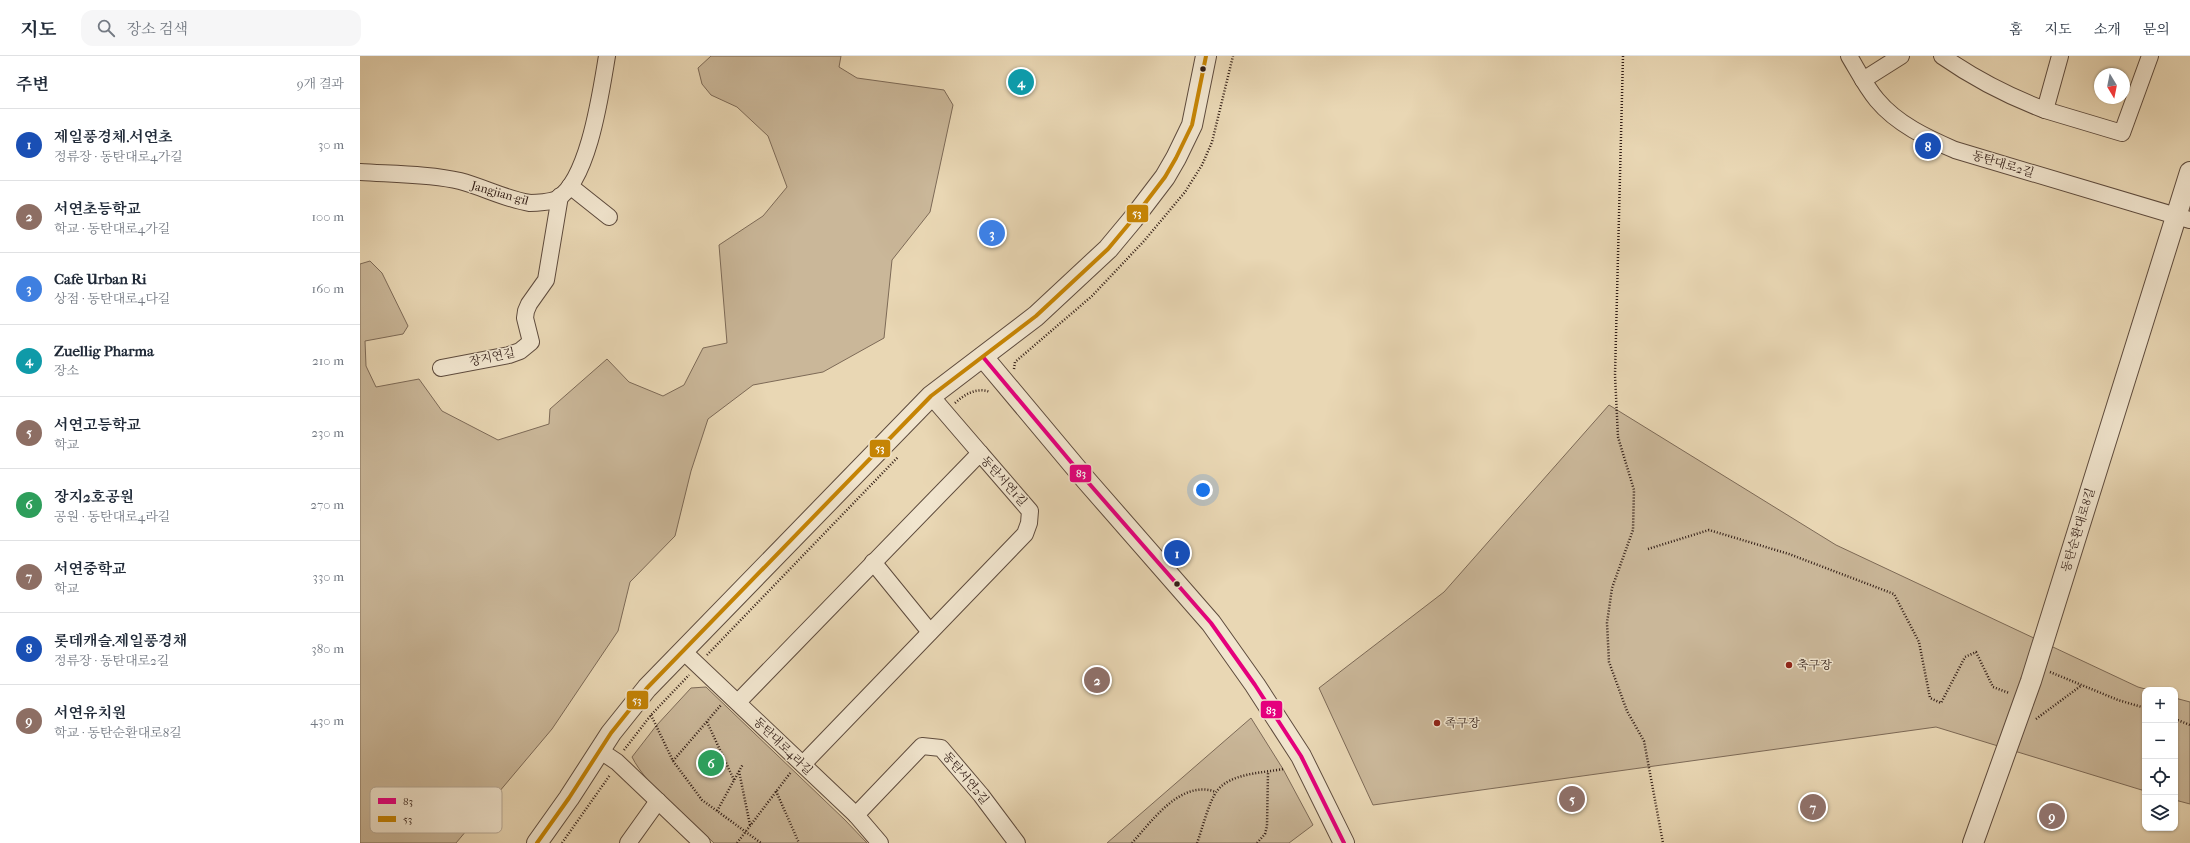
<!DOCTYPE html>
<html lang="ko">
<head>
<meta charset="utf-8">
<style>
  body { margin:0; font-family:"IM FELL French Canon","Noto Serif KR",serif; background:#f6f6f7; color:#1f2937 }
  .controls { position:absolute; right:12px; bottom:12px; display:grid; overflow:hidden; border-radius:8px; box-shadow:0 1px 3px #0004 }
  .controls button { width:36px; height:36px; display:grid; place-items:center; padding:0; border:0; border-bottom:1px solid #e0e1e3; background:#fff; color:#1f2937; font:20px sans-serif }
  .compass { position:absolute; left:1734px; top:12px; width:36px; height:36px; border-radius:50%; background:#fff; box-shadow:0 1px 3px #0004; rotate:170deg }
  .you { position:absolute; left:843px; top:434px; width:14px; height:14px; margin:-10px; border:3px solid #fff; border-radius:50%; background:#1a73e8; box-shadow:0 0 0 6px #1a73e833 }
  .badge { display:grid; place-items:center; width:26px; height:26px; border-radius:50%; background:#8f2418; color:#fff; font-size:13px; font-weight:700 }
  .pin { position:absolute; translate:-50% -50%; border:2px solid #fff; box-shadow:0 1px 4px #0006 }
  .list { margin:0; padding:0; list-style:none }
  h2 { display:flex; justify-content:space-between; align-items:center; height:52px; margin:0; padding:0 16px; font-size:17px }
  h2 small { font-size:13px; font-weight:400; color:#747a83 }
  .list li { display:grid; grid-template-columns:26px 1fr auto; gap:12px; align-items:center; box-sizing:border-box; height:72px; padding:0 16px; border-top:1px solid #e0e1e3 }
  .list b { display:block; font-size:15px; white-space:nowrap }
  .list p { margin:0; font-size:13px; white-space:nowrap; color:#747a83 }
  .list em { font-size:13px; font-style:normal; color:#747a83 }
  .icon { flex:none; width:22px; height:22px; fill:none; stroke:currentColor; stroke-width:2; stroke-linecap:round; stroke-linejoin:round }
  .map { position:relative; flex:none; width:1830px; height:787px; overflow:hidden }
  header { display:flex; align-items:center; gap:24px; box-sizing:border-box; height:56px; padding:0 20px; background:#fff; border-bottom:1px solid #e0e1e3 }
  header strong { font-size:19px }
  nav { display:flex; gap:22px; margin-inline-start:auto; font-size:14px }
  .search { width:280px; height:36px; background:#f6f6f7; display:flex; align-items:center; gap:10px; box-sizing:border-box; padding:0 14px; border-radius:12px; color:#747a83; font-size:15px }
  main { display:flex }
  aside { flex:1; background:#fff }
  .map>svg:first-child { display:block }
  .green { fill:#cab799; stroke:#7d6a57 }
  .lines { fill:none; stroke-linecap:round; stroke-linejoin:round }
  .minor-casing { stroke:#5e4b3d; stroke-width:18 }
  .tertiary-casing { stroke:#5e4b3d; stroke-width:22 }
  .path { stroke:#301c15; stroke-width:2.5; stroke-dasharray:1 2; stroke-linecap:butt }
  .minor { stroke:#f1e5ce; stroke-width:16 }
  .tertiary { stroke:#f1e5ce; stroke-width:20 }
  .bus-1-casing { stroke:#f1e5ce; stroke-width:7 }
  .bus-2-casing { stroke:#f1e5ce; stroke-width:7 }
  .bus-1 { stroke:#e5007d; stroke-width:4 }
  .bus-2 { stroke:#c58405; stroke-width:4 }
  .bus-dot { fill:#301c15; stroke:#f1e5ce; stroke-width:1.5 }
  .poi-dot { fill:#8f2418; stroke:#f1e5ce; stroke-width:1.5 }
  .labels { text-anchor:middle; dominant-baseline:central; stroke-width:3; stroke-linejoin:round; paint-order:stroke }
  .street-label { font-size:12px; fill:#301c15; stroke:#f1e5ce }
  .poi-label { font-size:12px; fill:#301c15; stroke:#f1e5ce; text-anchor:start }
  .key { fill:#f1e5ce; stroke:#b7a996; stroke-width:1 }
  .key-label { font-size:11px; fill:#301c15 }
  .line-badge { stroke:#f1e5ce; stroke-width:1.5 }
  .badge-label { font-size:11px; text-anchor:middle; font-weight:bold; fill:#fff }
</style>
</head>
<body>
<header>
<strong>지도</strong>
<div class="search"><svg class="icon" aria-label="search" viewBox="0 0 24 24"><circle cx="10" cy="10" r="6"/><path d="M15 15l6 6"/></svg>장소 검색</div>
<nav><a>홈</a><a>지도</a><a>소개</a><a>문의</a></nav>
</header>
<main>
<aside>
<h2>주변<small>9개 결과</small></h2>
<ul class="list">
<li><span class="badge" style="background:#1a4fb4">1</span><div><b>제일풍경체.서연초</b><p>정류장 · 동탄대로4가길</p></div><em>30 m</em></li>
<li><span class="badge" style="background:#8d6e63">2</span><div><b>서연초등학교</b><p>학교 · 동탄대로4가길</p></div><em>100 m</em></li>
<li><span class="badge" style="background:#3f7fe0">3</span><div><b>Cafe Urban Ri</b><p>상점 · 동탄대로4다길</p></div><em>160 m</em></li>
<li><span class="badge" style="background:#0f9aa8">4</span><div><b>Zuellig Pharma</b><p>장소</p></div><em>210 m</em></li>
<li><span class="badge" style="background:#8d6e63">5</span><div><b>서연고등학교</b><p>학교</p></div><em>230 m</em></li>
<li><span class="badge" style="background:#2e9e5b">6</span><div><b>장지2호공원</b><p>공원 · 동탄대로4라길</p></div><em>270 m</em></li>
<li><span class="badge" style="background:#8d6e63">7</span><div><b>서연중학교</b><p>학교</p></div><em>330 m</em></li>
<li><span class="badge" style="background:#1a4fb4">8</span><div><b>롯데캐슬.제일풍경채</b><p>정류장 · 동탄대로2길</p></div><em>380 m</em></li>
<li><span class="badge" style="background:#8d6e63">9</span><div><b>서연유치원</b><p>학교 · 동탄순환대로8길</p></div><em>430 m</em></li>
</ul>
</aside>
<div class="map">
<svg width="1830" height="787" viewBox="0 0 1830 787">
  <rect width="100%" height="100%" fill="#e9d7b4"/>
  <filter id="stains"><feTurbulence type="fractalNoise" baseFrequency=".005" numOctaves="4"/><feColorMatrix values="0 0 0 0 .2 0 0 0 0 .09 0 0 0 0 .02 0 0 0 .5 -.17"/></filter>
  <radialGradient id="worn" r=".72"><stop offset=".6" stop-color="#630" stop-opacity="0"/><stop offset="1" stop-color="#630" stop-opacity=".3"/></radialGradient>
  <!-- green -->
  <g class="green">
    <path d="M351,0H481L479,11L497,22L584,34L593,49L570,156L532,204L524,282L463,316L393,329L348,363L331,415L315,480L270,526L258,575L192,673L96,787H0V208L10,205L22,217L48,270L43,278L5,285L6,310L16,331L59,323L82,355L138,384L189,368L190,353L247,303L269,326L303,340L324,329L343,292L367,287L359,189L403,160L427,131L408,80L377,51L351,39L342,28L338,12Z"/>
    <path d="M1249,349L1476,489L1778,631L1789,634H1785V735L1576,671L1013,749L959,632L1084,536Z"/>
    <path d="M346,631L485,764L507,787H354C329,763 287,731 272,701L296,670L331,632Z"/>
    <path d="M1815,642L1830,646V748L1815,744Z"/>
    <path d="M891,662L923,713L953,769L929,787H747Z"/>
  </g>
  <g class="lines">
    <!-- minor casing -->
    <g class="minor-casing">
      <g id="minor">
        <path d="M1489,0C1498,15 1506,31 1517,44C1537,68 1567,82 1595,94L1830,164"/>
        <path d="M1582,0C1615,23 1648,40 1685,54L1700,0"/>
        <path d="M1503,24L1541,0"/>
        <path d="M1685,54L1762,77L1790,0"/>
        <path d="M0,116C30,118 72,118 100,125C123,131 145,143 170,147C176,147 191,146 197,143C229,124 241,35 247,0"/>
        <path d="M210,130L249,161"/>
        <path d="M81,312L149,299L160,295L171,286L165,262L166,255L169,248L186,224L200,140"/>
        <path d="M571,340L620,397"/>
        <path d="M513,506L570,576"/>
        <path d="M323,595L496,759L520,787"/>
        <path d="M378,646L620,397L670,455L669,467L665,478L443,708"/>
        <path d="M239,694L257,706L298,745"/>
        <path d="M496,759L562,690L581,692L621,739L657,787"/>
        <path d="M268,787L298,745L342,787"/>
      </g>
    </g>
    <!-- tertiary casing -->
    <g class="tertiary-casing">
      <g id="tertiary">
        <path d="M623,301L726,424L851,567L895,629L941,700L984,787"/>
        <path d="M177,787L209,742L251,677L287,632L571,340L676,260L748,193L773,163L805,121L816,102L832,69L846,0"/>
        <path d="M1613,787L1671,625L1830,116"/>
      </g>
    </g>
    <!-- path -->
    <g class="path">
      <path d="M1263,0L1255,319L1258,381L1274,434L1273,474L1252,532L1247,567L1249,606L1267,655L1284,685L1303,787"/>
      <path d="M654,313L655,306L732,240L784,185L825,136L842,109L852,86L873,0"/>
      <path d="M595,347C605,338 617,331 630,336"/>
      <path d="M1288,493L1349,474L1429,498L1534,538L1559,586L1570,642L1581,647L1605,601L1616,596L1633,631L1649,637"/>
      <path d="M347,599L538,401"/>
      <path d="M1690,616L1758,644L1785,652"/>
      <path d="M291,659L313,705L342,744L401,787"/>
      <path d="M1676,663L1722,629"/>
      <path d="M1815,663L1830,669"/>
      <path d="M347,666L374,724"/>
      <path d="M264,694L291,659L329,619"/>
      <path d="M313,705L361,649"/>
      <path d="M379,715L390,769"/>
      <path d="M416,735L439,787"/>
      <path d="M357,755L383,708"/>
      <path d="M202,787L250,719"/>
      <path d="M377,787L431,716"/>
      <path d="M772,787C793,764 821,723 856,736"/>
      <path d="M837,787C842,774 849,745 857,735C870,717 903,717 923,713"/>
      <path d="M897,787L905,778L907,770L908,716"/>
    </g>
    <!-- minor -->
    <use href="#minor" class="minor"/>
    <!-- tertiary -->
    <use href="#tertiary" class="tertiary"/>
    <!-- bus-1 casing -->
    <g class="bus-1-casing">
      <path id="bus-1" d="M623,301L726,424L851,567L895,629L941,700L984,787"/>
    </g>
    <!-- bus-2 casing -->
    <g class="bus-2-casing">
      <path id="bus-2" d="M177,787L209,742L251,677L287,632L571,340L676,260L748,193L773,163L805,121L816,102L832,69L846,0"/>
    </g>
    <!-- bus-1 -->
    <use href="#bus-1" class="bus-1"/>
    <!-- bus-2 -->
    <use href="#bus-2" class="bus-2"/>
  </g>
  <!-- markers -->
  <g class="bus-dot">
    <circle cx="843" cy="13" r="3.5"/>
    <circle cx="817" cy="528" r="3.5"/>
  </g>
  <g class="poi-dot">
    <circle cx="1429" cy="609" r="4"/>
    <circle cx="1077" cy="667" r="4"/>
  </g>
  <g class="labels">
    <!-- street labels -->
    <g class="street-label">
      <text transform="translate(1643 108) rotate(17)">동탄대로2길</text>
      <text transform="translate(140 137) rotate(16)">Jangjian-gil</text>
      <text transform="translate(132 301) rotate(-12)">장지연길</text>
      <text transform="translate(644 425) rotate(48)">동탄서연1길</text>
      <text transform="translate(1718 474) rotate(-73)">동탄순환대로8길</text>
      <text transform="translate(423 690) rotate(44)">동탄대로4라길</text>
      <text transform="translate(606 722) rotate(50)">동탄서연2길</text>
    </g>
    <!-- poi labels -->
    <g class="poi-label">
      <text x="1437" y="609">축구장</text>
      <text x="1085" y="667">족구장</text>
    </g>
  </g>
  <!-- legend -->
  <rect x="10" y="731" width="132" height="46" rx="6" class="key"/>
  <rect x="18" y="742" width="18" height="6" fill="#e5007d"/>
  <rect x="18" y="760" width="18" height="6" fill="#c58405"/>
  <g class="key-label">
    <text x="43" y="749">83</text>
    <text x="43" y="767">53</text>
  </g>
  <g class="line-badge">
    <rect x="766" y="148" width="23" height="19" rx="4" fill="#c58405"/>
    <rect x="509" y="383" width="22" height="19" rx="4" fill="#c58405"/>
    <rect x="709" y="408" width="23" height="19" rx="4" fill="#e5007d"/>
    <rect x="266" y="634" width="23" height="20" rx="4" fill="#c58405"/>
    <rect x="900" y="644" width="23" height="19" rx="4" fill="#e5007d"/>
  </g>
  <g class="badge-label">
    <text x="777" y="161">53</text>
    <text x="520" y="396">53</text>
    <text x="721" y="421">83</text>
    <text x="277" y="648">53</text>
    <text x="911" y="658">83</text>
  </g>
  <rect width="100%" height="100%" filter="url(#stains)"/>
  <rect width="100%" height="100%" fill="url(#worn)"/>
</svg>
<div class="controls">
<button>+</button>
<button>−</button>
<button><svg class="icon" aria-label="locate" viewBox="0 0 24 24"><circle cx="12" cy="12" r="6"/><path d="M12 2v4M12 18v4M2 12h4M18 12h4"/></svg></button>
<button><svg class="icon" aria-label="layers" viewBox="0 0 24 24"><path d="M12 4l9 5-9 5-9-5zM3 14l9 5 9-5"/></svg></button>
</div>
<svg class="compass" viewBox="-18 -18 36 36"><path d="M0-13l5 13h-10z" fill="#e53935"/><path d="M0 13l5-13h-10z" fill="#747a83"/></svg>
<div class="you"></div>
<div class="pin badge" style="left:817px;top:497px;background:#1a4fb4">1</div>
<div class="pin badge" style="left:737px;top:624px;background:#8d6e63">2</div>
<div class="pin badge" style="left:632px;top:177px;background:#3f7fe0">3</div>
<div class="pin badge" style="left:661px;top:26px;background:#0f9aa8">4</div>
<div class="pin badge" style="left:1212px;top:743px;background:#8d6e63">5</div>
<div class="pin badge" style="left:351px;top:707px;background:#2e9e5b">6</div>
<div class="pin badge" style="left:1453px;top:751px;background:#8d6e63">7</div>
<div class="pin badge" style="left:1568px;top:90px;background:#1a4fb4">8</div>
<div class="pin badge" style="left:1692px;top:760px;background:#8d6e63">9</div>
</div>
</main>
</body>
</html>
